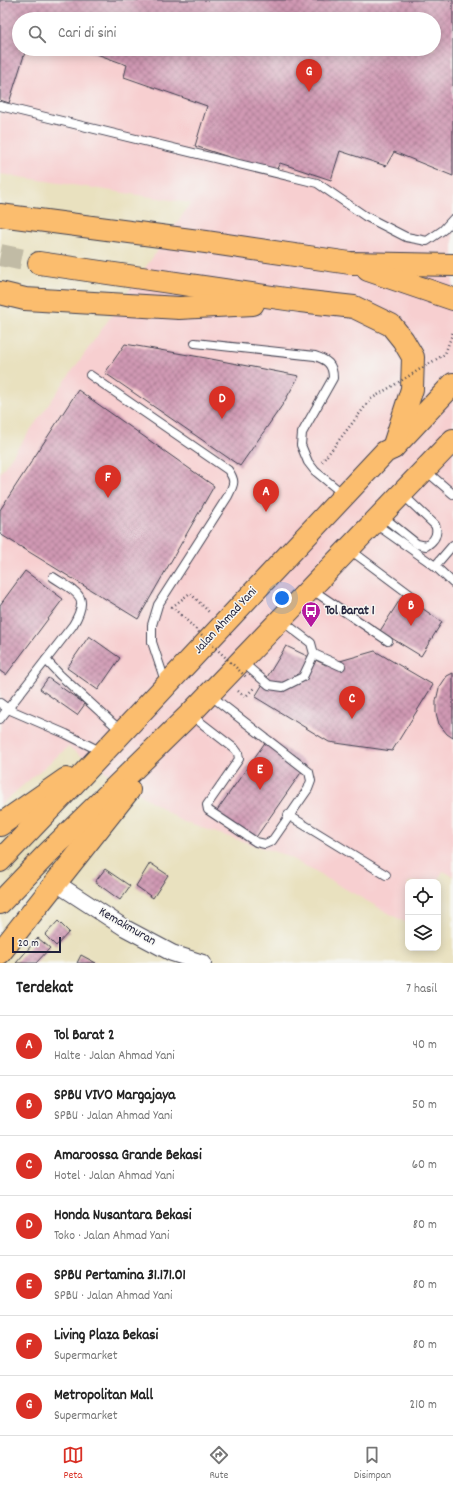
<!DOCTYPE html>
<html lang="id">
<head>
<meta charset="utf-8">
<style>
  body { margin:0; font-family:Dekko,sans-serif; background:#f6f6f6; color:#222 }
  .controls { position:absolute; right:12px; bottom:12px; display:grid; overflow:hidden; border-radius:8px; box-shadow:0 2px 10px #0003 }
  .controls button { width:36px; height:36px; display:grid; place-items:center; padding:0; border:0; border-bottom:1px solid #e0e0e0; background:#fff; color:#222; font:20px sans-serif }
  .scale { position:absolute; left:12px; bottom:10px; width:49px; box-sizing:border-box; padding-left:4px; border:2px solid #22223b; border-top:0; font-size:11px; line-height:14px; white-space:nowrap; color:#22223b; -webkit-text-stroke:3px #f6f6f2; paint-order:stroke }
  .you { position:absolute; left:282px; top:598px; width:14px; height:14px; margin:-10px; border:3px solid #fff; border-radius:50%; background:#1a73e8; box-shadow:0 0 0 6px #1a73e833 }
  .badge { display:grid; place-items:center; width:26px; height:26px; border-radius:50%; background:#d93025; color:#fff; font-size:13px; font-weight:700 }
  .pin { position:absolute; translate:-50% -33px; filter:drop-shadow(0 1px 2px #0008) }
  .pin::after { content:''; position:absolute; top:21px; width:14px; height:12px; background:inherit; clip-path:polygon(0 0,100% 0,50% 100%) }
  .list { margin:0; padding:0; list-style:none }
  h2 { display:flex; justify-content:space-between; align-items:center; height:52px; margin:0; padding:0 16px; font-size:17px }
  h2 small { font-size:13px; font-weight:400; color:#767676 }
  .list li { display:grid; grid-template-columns:26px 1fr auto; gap:12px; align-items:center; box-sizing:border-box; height:60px; padding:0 16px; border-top:1px solid #e0e0e0 }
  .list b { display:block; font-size:15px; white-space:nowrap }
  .list p { margin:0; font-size:13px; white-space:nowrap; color:#767676 }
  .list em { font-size:13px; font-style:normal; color:#767676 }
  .icon { flex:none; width:22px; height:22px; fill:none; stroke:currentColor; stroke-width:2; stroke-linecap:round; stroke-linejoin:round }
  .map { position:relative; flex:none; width:453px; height:963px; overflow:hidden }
  .search { position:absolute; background:#fff; box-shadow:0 2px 10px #0003; left:12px; right:12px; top:12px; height:44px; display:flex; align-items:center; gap:10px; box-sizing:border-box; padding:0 14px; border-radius:22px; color:#767676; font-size:15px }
  .sheet { height:472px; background:#fff }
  nav { display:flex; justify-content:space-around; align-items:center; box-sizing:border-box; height:56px; border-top:1px solid #e0e0e0; background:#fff; font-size:11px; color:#767676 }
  nav a { display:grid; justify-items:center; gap:2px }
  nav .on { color:#d93025 }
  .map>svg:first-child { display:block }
  .built { fill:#f7cfd0; fill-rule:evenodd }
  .building { fill:url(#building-cross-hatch) }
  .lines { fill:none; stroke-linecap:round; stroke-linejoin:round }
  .motorway-tunnel { stroke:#c1bba5; stroke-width:22; stroke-dasharray:22 11; stroke-linecap:butt }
  .service-casing { stroke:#403f4f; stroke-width:10 }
  .minor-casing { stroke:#403f4f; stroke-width:18 }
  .trunk-casing { stroke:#403f4f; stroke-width:24 }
  .motorway-casing { stroke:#403f4f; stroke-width:24 }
  .path { stroke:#403f4f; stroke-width:2.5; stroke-dasharray:1 3; stroke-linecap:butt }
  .service { stroke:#fff; stroke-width:8 }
  .minor { stroke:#fff; stroke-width:16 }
  .trunk { stroke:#fbbd6e; stroke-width:22 }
  .motorway { stroke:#fbbd6e; stroke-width:22 }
  .path-bridge { stroke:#403f4f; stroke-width:2.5; stroke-dasharray:1 3; stroke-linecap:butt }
  .labels { text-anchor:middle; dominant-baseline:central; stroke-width:3; stroke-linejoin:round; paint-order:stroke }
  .poi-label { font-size:13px; font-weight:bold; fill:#22223b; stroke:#f6f6f2; text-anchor:start }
  .street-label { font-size:13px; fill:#22223b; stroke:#f6f6f2 }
</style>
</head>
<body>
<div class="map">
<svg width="453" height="963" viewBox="0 0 453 963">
  <defs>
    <pattern id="building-cross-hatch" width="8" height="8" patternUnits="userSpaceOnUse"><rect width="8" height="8" fill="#d099b3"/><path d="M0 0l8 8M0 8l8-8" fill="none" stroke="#a87c93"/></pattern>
  </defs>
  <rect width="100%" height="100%" fill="#f6f6f2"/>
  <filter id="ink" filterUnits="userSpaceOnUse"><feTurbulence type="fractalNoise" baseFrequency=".025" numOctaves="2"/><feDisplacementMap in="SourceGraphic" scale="8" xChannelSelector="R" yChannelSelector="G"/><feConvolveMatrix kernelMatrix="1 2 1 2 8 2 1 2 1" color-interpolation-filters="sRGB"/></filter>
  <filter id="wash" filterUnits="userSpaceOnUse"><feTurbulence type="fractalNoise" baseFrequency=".012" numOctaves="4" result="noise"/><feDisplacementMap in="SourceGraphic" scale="16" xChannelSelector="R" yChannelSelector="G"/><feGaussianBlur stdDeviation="0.9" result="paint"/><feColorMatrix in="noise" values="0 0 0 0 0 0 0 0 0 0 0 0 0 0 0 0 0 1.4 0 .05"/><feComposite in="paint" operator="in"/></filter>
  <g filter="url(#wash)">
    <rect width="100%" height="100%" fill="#e9e1bf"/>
    <!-- built -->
    <path class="built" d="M0,0H453V876L443,871L437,882H408V924L285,855L183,822L68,747L0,805V473L191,203L0,174ZM19,19H434V49H19Z"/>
    <g id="blocks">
      <!-- building -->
      <g class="building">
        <path d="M0,0H453V176L394,152L386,166L340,151L331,180L280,163L275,172L195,146L207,106L124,77L127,65L83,49H434V19H19V49H26L9,103L0,100Z"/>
        <path d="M125,344L206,358L299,376L283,404L240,466L105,373Z"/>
        <path d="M78,390L214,486L138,619L0,534V510Z"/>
        <path d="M25,571L63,599L6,675L0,671V605Z"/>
        <path d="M403,595L442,622L421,656L380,631Z"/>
        <path d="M89,636L120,658L98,690L67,668Z"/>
        <path d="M286,646L326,665L375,651L433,685L392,751L329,742L255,697Z"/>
        <path d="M453,673V738L447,734L439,724L436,713V701L439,688L447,676Z"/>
        <path d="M48,678L85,704L77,715L40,689Z"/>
        <path d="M269,737L307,764L252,843L213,816Z"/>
        <path d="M150,863L168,875L153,898L136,886Z"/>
        <path d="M105,869L130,886L120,900L95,882Z"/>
        <path d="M58,921L69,932L56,946L45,935Z"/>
        <path d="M38,938L50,948L36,963H16Z"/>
        <path d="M81,955L96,963H77Z"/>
      </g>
    </g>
  </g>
  <g filter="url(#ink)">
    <use href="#blocks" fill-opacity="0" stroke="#403f4f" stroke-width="1"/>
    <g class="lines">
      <!-- motorway-tunnel -->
      <path class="motorway-tunnel" d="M0,255L39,263"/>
      <!-- service casing -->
      <g class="service-casing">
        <g id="service">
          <path d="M0,106L317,183L365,216L406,237L427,241L443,230L453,219"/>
          <path d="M195,343L315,356C327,360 333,364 333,378L302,433L301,445L308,462L315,471L343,494"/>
          <path d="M90,375L228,470C236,481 234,484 228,496L158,605L152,625V642L166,684"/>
          <path d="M425,470L453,494"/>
          <path d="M381,515L417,544L426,546C434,541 439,534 435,525L402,494"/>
          <path d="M374,523L435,566"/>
          <path d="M453,545L435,566L453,583"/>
          <path d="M349,549L416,599"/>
          <path d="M311,589L388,641"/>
          <path d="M314,654L341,666"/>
          <path d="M46,660L60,675L121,731"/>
          <path d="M241,661L269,685L283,687L303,677L314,654L311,643L281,620"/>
          <path d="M0,703L8,709L66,734L102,752"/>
          <path d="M191,715L235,749L238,753L239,759L207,805L208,810L256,842L265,844L272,841L308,789L311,781L309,772L210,695"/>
          <path d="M0,719L73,625C91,595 77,593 53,577"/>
          <path d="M288,815L386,875"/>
        </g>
      </g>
      <!-- minor casing -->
      <g class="minor-casing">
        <path id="minor" d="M56,883L125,928L172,953L203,963"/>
      </g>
      <!-- trunk casing -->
      <g class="trunk-casing">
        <g id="trunk">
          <path d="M0,825L66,779"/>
          <path d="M0,861L69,789L385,452L393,448L453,384"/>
          <path d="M0,903L46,855L190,714L453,440"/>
          <path d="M0,953L129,790"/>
        </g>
      </g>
      <!-- motorway casing -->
      <g class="motorway-casing">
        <g id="motorway">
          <path d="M0,215L206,242L350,263L453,265"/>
          <path d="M39,263L300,301L354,307L391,325L403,340L413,357L412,389L393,448"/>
          <path d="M368,270L453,299"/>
          <path d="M0,293L25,299L179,308L253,304"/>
        </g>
      </g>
      <!-- path -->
      <g class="path">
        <path d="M322,462L371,399"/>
        <path d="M181,615L172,607L190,593L210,613"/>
        <path d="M238,691L245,697L254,688"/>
      </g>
      <!-- service -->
      <use href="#service" class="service"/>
      <!-- minor -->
      <use href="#minor" class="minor"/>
      <!-- trunk -->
      <use href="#trunk" class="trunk"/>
      <!-- motorway -->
      <use href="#motorway" class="motorway"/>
      <!-- path-bridge -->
      <g class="path-bridge">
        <path d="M371,399L445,354L453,332"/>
        <path d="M181,615L246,677"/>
      </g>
    </g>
  </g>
  <!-- icons -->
  <defs>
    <g id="bus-pin" transform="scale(1)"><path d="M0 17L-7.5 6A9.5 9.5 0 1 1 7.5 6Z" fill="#b5179e" stroke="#f6f6f2"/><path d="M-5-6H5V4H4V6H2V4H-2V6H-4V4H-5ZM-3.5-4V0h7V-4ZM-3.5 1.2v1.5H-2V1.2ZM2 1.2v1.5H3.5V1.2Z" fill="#fff"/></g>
  </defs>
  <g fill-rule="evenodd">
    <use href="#bus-pin" x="311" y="611"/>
  </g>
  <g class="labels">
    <!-- poi labels -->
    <g class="poi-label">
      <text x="325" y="611">Tol Barat 1</text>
    </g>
    <!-- street labels -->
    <g class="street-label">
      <text transform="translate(226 621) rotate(-47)">Jalan Ahmad Yani</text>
      <text transform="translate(127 927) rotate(30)">Kemakmuran</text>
    </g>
  </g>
</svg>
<div class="controls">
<button><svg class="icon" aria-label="locate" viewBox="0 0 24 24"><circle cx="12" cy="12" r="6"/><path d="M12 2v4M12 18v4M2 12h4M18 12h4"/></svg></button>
<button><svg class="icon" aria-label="layers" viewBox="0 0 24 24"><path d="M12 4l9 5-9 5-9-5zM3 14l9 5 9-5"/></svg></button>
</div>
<div class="scale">20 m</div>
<div class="you"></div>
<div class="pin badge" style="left:266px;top:512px">A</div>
<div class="pin badge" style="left:411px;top:626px">B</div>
<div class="pin badge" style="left:352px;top:719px">C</div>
<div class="pin badge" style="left:222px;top:419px">D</div>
<div class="pin badge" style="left:260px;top:790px">E</div>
<div class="pin badge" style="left:108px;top:498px">F</div>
<div class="pin badge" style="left:309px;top:92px">G</div>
<div class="search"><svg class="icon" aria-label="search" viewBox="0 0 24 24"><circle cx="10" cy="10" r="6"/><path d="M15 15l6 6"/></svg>Cari di sini</div>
</div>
<section class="sheet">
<h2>Terdekat<small>7 hasil</small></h2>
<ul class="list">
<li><span class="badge">A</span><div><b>Tol Barat 2</b><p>Halte · Jalan Ahmad Yani</p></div><em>40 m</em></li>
<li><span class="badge">B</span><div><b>SPBU VIVO Margajaya</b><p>SPBU · Jalan Ahmad Yani</p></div><em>50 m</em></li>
<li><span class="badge">C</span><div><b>Amaroossa Grande Bekasi</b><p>Hotel · Jalan Ahmad Yani</p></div><em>60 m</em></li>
<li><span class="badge">D</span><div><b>Honda Nusantara Bekasi</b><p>Toko · Jalan Ahmad Yani</p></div><em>80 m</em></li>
<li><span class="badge">E</span><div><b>SPBU Pertamina 31.171.01</b><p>SPBU · Jalan Ahmad Yani</p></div><em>80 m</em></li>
<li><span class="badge">F</span><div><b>Living Plaza Bekasi</b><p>Supermarket</p></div><em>80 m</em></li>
<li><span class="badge">G</span><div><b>Metropolitan Mall</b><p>Supermarket</p></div><em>210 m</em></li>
</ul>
</section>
<nav>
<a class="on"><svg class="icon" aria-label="map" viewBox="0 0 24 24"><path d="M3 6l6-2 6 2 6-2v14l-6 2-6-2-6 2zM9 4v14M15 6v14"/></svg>Peta</a>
<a><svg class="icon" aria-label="directions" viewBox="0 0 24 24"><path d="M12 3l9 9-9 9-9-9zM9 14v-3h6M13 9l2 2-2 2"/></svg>Rute</a>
<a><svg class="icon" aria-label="saved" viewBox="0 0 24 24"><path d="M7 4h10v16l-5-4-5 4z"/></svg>Disimpan</a>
</nav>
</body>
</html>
